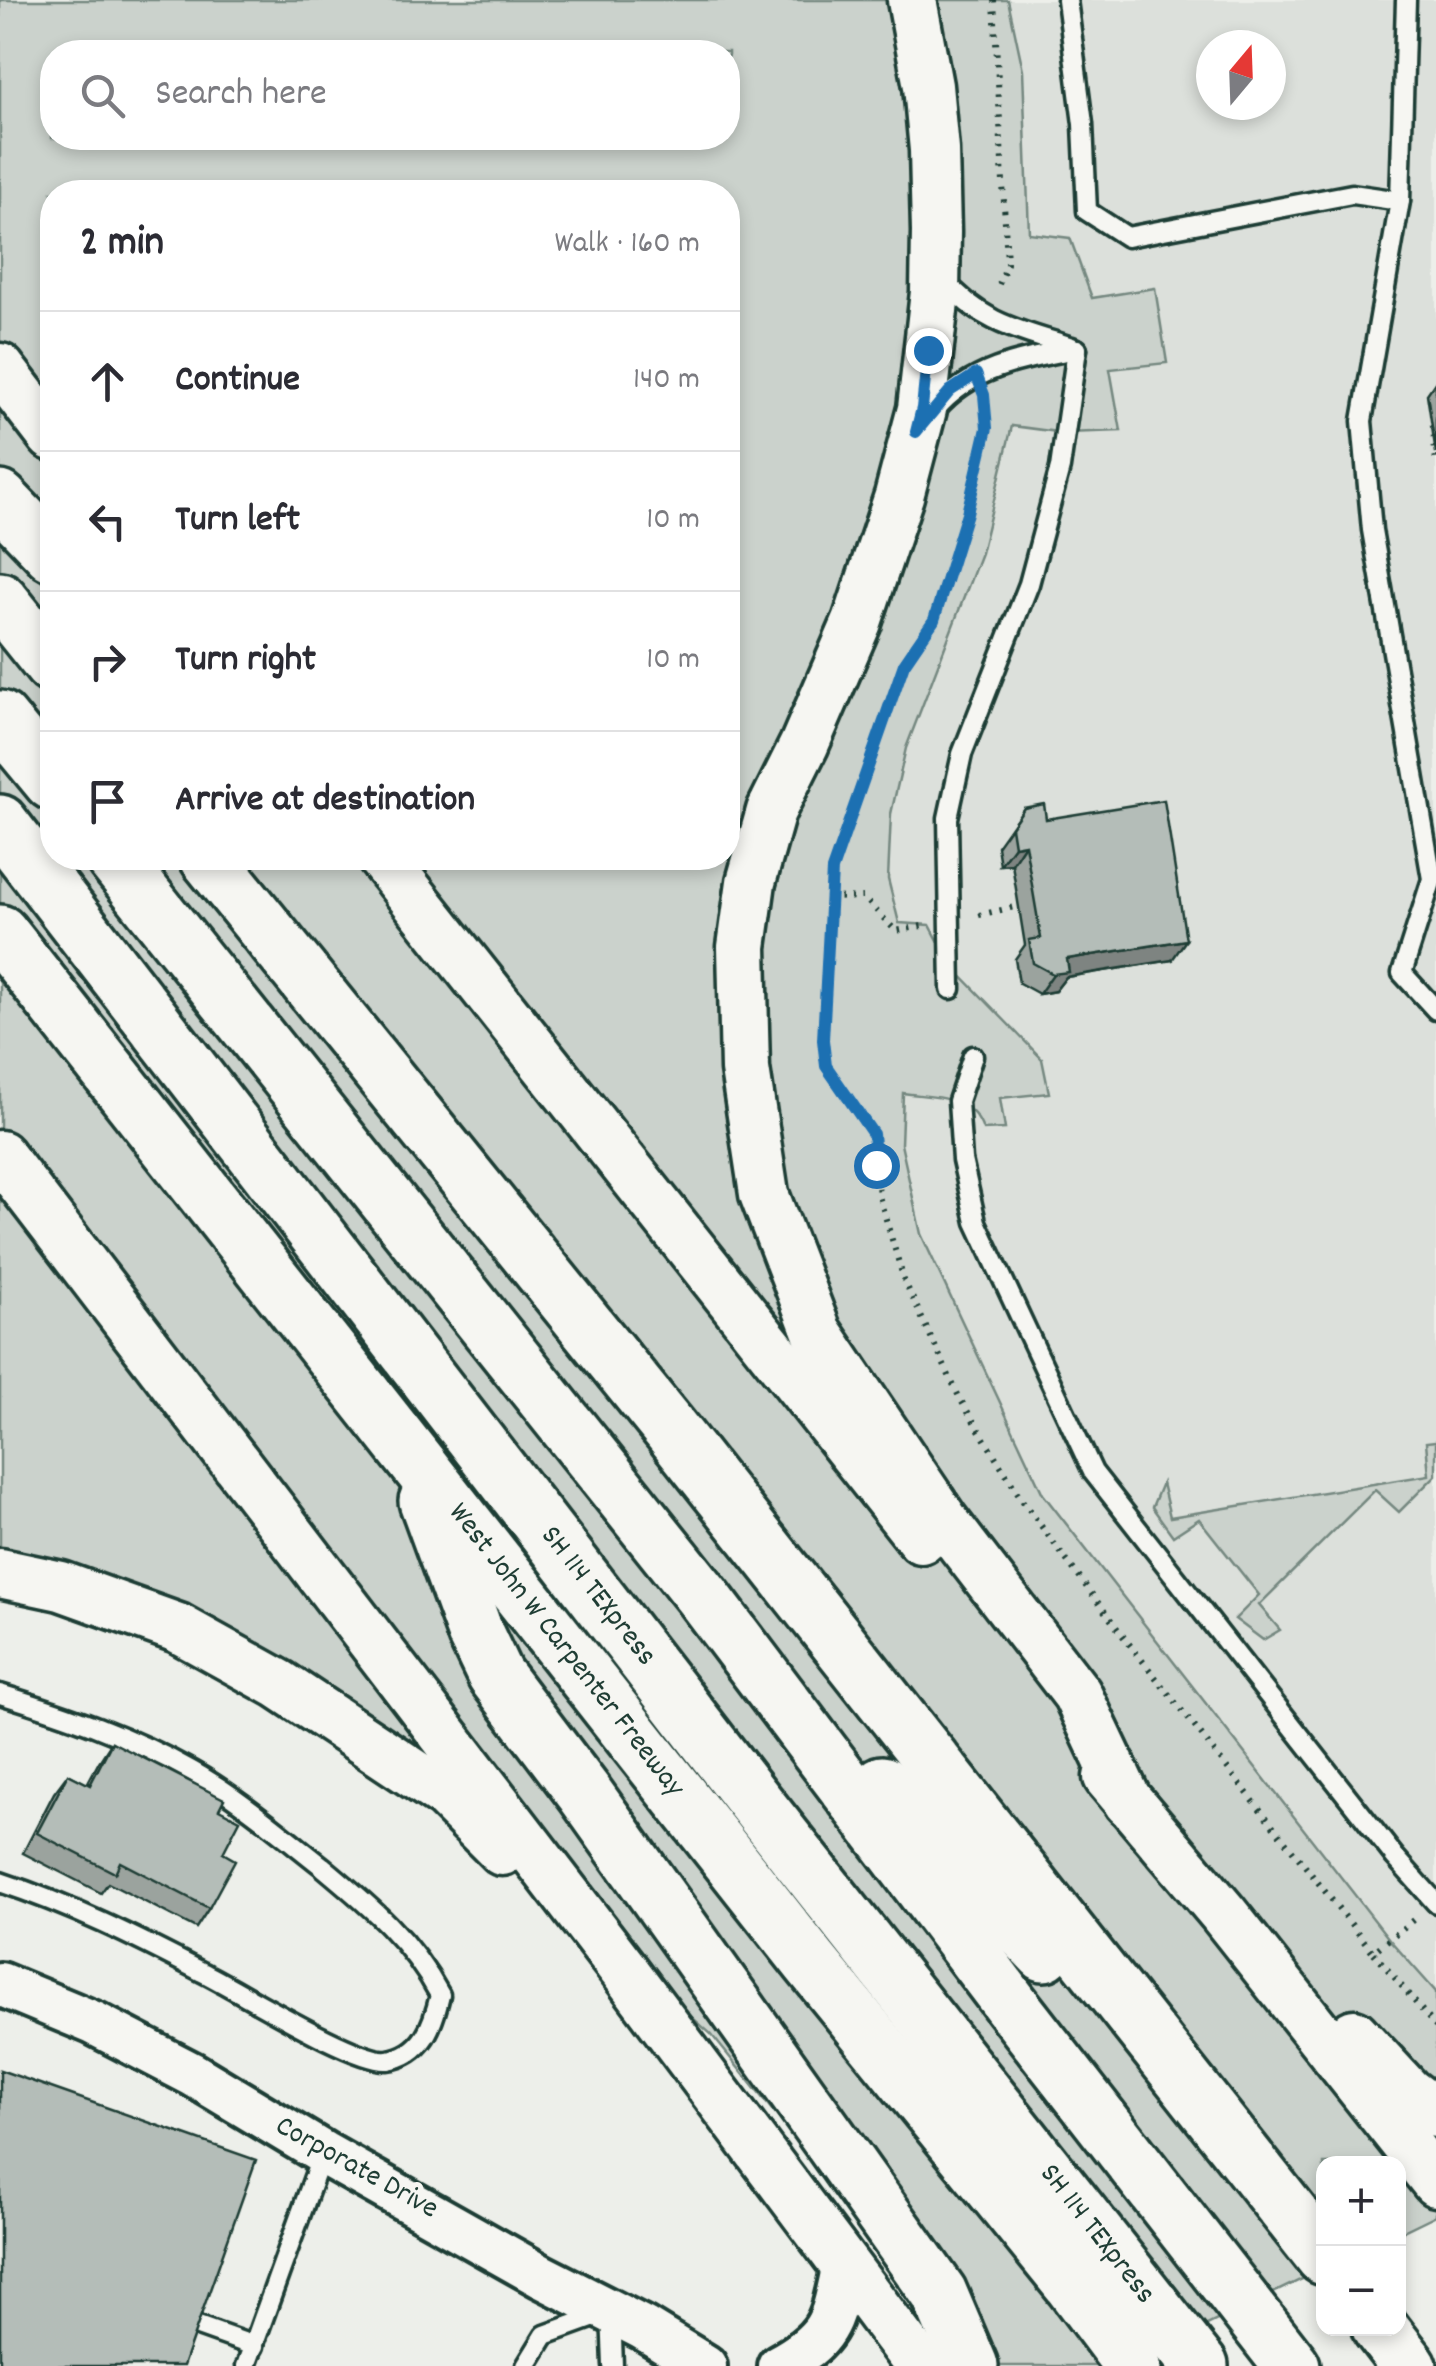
<!DOCTYPE html>
<html lang="en">
<head>
<meta charset="utf-8">
<style>
  body { margin:0; font-family:Dekko,sans-serif; background:#f7f7f7; color:#2b2b33 }
  .controls { position:absolute; right:30px; bottom:30px; display:grid; overflow:hidden; border-radius:20px; box-shadow:0 5px 15px #0003 }
  .controls button { width:90px; height:90px; display:grid; place-items:center; padding:0; border:0; border-bottom:2px solid #e1e1e2; background:#fff; color:#2b2b33; font:50px sans-serif }
  .compass { position:absolute; left:1196px; top:30px; width:90px; height:90px; border-radius:50%; background:#fff; box-shadow:0 5px 15px #0003; rotate:19deg }
  .stop { position:absolute; width:30px; height:30px; margin:-22px; border:8px solid #1f6fb2; border-radius:50%; background:#fff }
  .stop.end { background:#1f6fb2; border-color:#fff; box-shadow:0 2px 10px #0008 }
  .list { margin:0; padding:0; list-style:none }
  h2 { display:flex; justify-content:space-between; align-items:center; height:130px; margin:0; padding:0 40px; font-size:42px }
  h2 small { font-size:32px; font-weight:400; color:#7c7c81 }
  .list li { display:grid; grid-template-columns:65px 1fr auto; gap:30px; align-items:center; box-sizing:border-box; height:140px; padding:0 40px; border-top:2px solid #e1e1e2 }
  .list b { display:block; font-size:38px; white-space:nowrap }
  .list em { font-size:32px; font-style:normal; color:#7c7c81 }
  .icon { flex:none; width:55px; height:55px; fill:none; stroke:currentColor; stroke-width:2; stroke-linecap:round; stroke-linejoin:round }
  .map { position:relative; flex:none; width:1436px; height:2366px; overflow:hidden }
  .search { position:absolute; background:#fff; box-shadow:0 5px 15px #0003; left:40px; top:40px; width:700px; height:110px; display:flex; align-items:center; gap:25px; box-sizing:border-box; padding:0 35px; border-radius:40px; color:#7c7c81; font-size:38px }
  .panel { position:absolute; background:#fff; box-shadow:0 5px 15px #0003; left:40px; top:180px; width:700px; height:690px; border-radius:40px }
  .map>svg:first-child { display:block }
  .built { fill:#dce0db; fill-rule:evenodd }
  .green { fill:#cbd2cc; stroke:#758880; stroke-width:2.5; fill-rule:evenodd }
  .lines { fill:none; stroke-linecap:round; stroke-linejoin:round }
  .service-casing { stroke:#1f3d34; stroke-width:25 }
  .tertiary-casing { stroke:#1f3d34; stroke-width:50 }
  .secondary-casing { stroke:#1f3d34; stroke-width:55 }
  .motorway-casing { stroke:#1f3d34; stroke-width:62 }
  .path { stroke:#1f3d34; stroke-width:6; stroke-dasharray:2.5 8; stroke-linecap:butt }
  .service { stroke:#f6f6f2; stroke-width:18 }
  .tertiary { stroke:#f6f6f2; stroke-width:42 }
  .secondary { stroke:#f6f6f2; stroke-width:48 }
  .motorway { stroke:#f6f6f2; stroke-width:55 }
  .wall { fill:#9ba39e; stroke:#1f3d34; stroke-width:2.5 }
  .shaded-wall { fill:#7e8481; stroke:#1f3d34; stroke-width:2.5 }
  .building { fill:#b4bdb8; stroke:#1f3d34; stroke-width:2.5 }
  .route { stroke:#1f6fb2; stroke-width:12 }
  .labels { text-anchor:middle; dominant-baseline:central; stroke-width:10; stroke-linejoin:round; paint-order:stroke }
  .street-label { font-size:30px; fill:#1f3d34; stroke:#f6f6f2 }
</style>
</head>
<body>
<div class="map">
<svg width="1436" height="2366" viewBox="0 0 1436 2366">
  <rect width="100%" height="100%" fill="#edefea"/>
  <filter id="ink" filterUnits="userSpaceOnUse"><feTurbulence type="fractalNoise" baseFrequency=".01" numOctaves="2"/><feDisplacementMap in="SourceGraphic" scale="20" xChannelSelector="R" yChannelSelector="G"/><feConvolveMatrix kernelMatrix="1 2 1 2 8 2 1 2 1" color-interpolation-filters="sRGB"/></filter>
  <g filter="url(#ink)">
    <!-- built -->
    <path class="built" d="M1008,0H1436V1992L1389,1939L1043,1494L921,1234L901,1144L902,1093L888,879L891,814L906,748L981,553L1012,425L1023,70ZM1211,45H1271V105H1211Z"/>
    <!-- green -->
    <g class="green">
      <path d="M0,0H1008L1023,70L1029,233L1070,238L1092,298L1155,288L1167,363L1110,369L1121,431L1065,433L1012,426L981,553L906,748L891,814L888,879L899,923L930,925L951,965L1042,1059L1049,1093L1000,1098L1005,1129L983,1130C971,1094 935,1098 903,1093L901,1144L921,1234L1043,1494L1389,1939L1436,1992V2215L1399,2233L1398,2164H1324L1323,2269L1122,2366H978L711,2034L348,1713L62,1563L0,1550ZM52,52H728V138H52ZM52,192H728V858H52Z"/>
      <path d="M1436,1441V1475L1399,1512L1375,1490L1259,1605L1280,1630L1263,1640L1235,1619L1259,1595L1199,1519L1173,1536L1152,1507L1162,1483L1170,1517L1429,1475L1426,1442Z"/>
    </g>
    <g class="lines">
      <!-- service casing -->
      <g class="service-casing">
        <g id="service">
          <path d="M1067,0L1083,124L1087,211L1127,237L1352,194L1400,201"/>
          <path d="M1406,0L1400,201L1362,421L1372,530L1432,879L1402,973L1436,1010"/>
          <path d="M943,279C982,324 1018,330 1072,347"/>
          <path d="M935,410C971,367 1024,359 1077,349"/>
          <path d="M951,989L948,818L962,754L1029,584L1060,468L1077,349"/>
          <path d="M973,1056L958,1101L962,1160L976,1222L1093,1472L1395,1857L1436,1903"/>
          <path d="M0,1694C65,1714 132,1737 192,1771C238,1797 280,1833 322,1866C370,1906 410,1939 440,1995C433,2025 423,2055 388,2060C356,2064 237,1989 202,1972C137,1938 70,1905 0,1882"/>
          <path d="M195,2325L254,2346"/>
          <path d="M246,2366L322,2155"/>
          <path d="M526,2366L545,2335L611,2311L613,2366"/>
        </g>
      </g>
      <!-- tertiary casing -->
      <g class="tertiary-casing">
        <g id="tertiary">
          <path d="M0,1984L94,2023L192,2074L323,2153L541,2276L643,2328L705,2366"/>
          <path d="M779,2366C832,2337 832,2320 844,2264"/>
        </g>
      </g>
      <!-- secondary casing -->
      <g class="secondary-casing">
        <g id="secondary">
          <path d="M912,0L928,86L934,150L936,232L935,292L922,409L899,496L857,622L804,745L771,811L751,882L742,947L745,1069L764,1194L817,1332L944,1521L1077,1694L1128,1802"/>
          <path d="M0,368L52,436"/>
          <path d="M382,858L921,1539"/>
          <path d="M0,1155L626,1973L920,2366"/>
          <path d="M0,1573L61,1586L178,1628L279,1684L446,1795L502,1851"/>
          <path d="M1108,1777L1223,1913L1436,2182"/>
          <path d="M1354,2034L1408,2092L1436,2113"/>
        </g>
      </g>
      <!-- motorway casing -->
      <g class="motorway-casing">
        <g id="motorway">
          <path d="M0,499L52,553"/>
          <path d="M0,600L52,665"/>
          <path d="M0,719L52,782"/>
          <path d="M0,823L751,1797L1200,2366"/>
          <path d="M114,858L704,1598L1012,2006L1292,2366"/>
          <path d="M208,858L670,1429L1324,2257"/>
          <path d="M0,933L810,1962L1073,2286L1133,2366"/>
          <path d="M427,1501L476,1635L495,1675L585,1794L939,2293L970,2366"/>
          <path d="M882,1784L1044,1953"/>
          <path d="M1380,2328L1409,2366"/>
        </g>
      </g>
      <!-- path -->
      <g class="path">
        <path d="M994,0L1007,264L997,289"/>
        <path d="M985,403L987,428L967,513L934,620L903,664L833,870L823,1040L825,1066L873,1134L879,1196L904,1280L960,1399L1024,1503L1126,1640L1373,1952"/>
        <path d="M1431,404L1436,463"/>
        <path d="M829,898L863,897L896,931L922,926"/>
        <path d="M979,915L1019,906"/>
        <path d="M1413,1920L1373,1952L1436,2027"/>
      </g>
      <!-- service -->
      <use href="#service" class="service"/>
      <!-- tertiary -->
      <use href="#tertiary" class="tertiary"/>
      <!-- secondary -->
      <use href="#secondary" class="secondary"/>
      <!-- motorway -->
      <use href="#motorway" class="motorway"/>
    </g>
    <!-- wall -->
    <g class="wall">
      <path d="M1436,381V453L1427,394Z"/>
      <path d="M1024,808L1046,819L1172,960L1066,977L1055,991L1039,994L1019,983L1015,959L1025,945L1012,864L1000,865L997,846Z"/>
      <path d="M112,1742L219,1809L223,1853L209,1908L196,1928L108,1883L101,1893L23,1853L54,1793L68,1774L87,1784L99,1762Z"/>
    </g>
    <!-- shaded-wall -->
    <g class="shaded-wall">
      <path d="M1025,844L1012,864L1000,865L1014,846Z"/>
      <path d="M1186,940L1172,960L1066,977L1055,991L1039,994L1053,974L1067,959Z"/>
    </g>
    <!-- building -->
    <g class="building">
      <path d="M1164,800L1186,940L1067,959L1069,972L1053,974L1033,963L1029,940L1041,938L1025,844L1014,846L1011,827L1024,808L1044,804L1046,819Z"/>
      <path d="M112,1742L224,1799L219,1809L240,1820L223,1853L235,1860L209,1908L120,1862L115,1873L37,1833L68,1774L90,1785Z"/>
      <path d="M0,2070L256,2160L183,2366H0Z"/>
    </g>
  </g>
  <g class="lines" filter="url(#ink)">
    <!-- route -->
    <path class="route" d="M876,1165L873,1134L826,1066L823,1040L832,870L904,664L934,620L967,513L987,428L984,395L976,374L950,391L916,432L922,408L928,350"/>
  </g>
  <g class="labels">
    <!-- street labels -->
    <g class="street-label">
      <text transform="translate(597 1597) rotate(52)">SH 114 TEXpress</text>
      <text transform="translate(565 1651) rotate(52)">West John W Carpenter Freeway</text>
      <text transform="translate(356 2169) rotate(29)">Corporate Drive</text>
      <text transform="translate(1096 2235) rotate(52)">SH 114 TEXpress</text>
    </g>
  </g>
</svg>
<div class="controls">
<button>+</button>
<button>−</button>
</div>
<svg class="compass" viewBox="-18 -18 36 36"><path d="M0-13l5 13h-10z" fill="#e53935"/><path d="M0 13l5-13h-10z" fill="#7c7c81"/></svg>
<div class="stop" style="left:876px;top:1165px"></div>
<div class="stop end" style="left:928px;top:350px"></div>
<div class="search"><svg class="icon" aria-label="search" viewBox="0 0 24 24"><circle cx="10" cy="10" r="6"/><path d="M15 15l6 6"/></svg>Search here</div>
<section class="panel">
<h2>2 min<small>Walk · 160 m</small></h2>
<ul class="list">
<li><svg class="icon" aria-label="ahead" viewBox="0 0 24 24"><path d="M12 20V5M6 11l6-6 6 6"/></svg><div><b>Continue</b></div><em>140 m</em></li>
<li><svg class="icon" aria-label="left" viewBox="0 0 24 24"><path d="M17 20v-9H6M10 6l-5 5 5 5"/></svg><div><b>Turn left</b></div><em>10 m</em></li>
<li><svg class="icon" aria-label="right" viewBox="0 0 24 24"><path d="M7 20v-9h11M14 6l5 5-5 5"/></svg><div><b>Turn right</b></div><em>10 m</em></li>
<li><svg class="icon" aria-label="arrive" viewBox="0 0 24 24"><path d="M6 21V4h12l-3 4 3 4H6"/></svg><div><b>Arrive at destination</b></div></li>
</ul>
</section>
</div>
</body>
</html>
